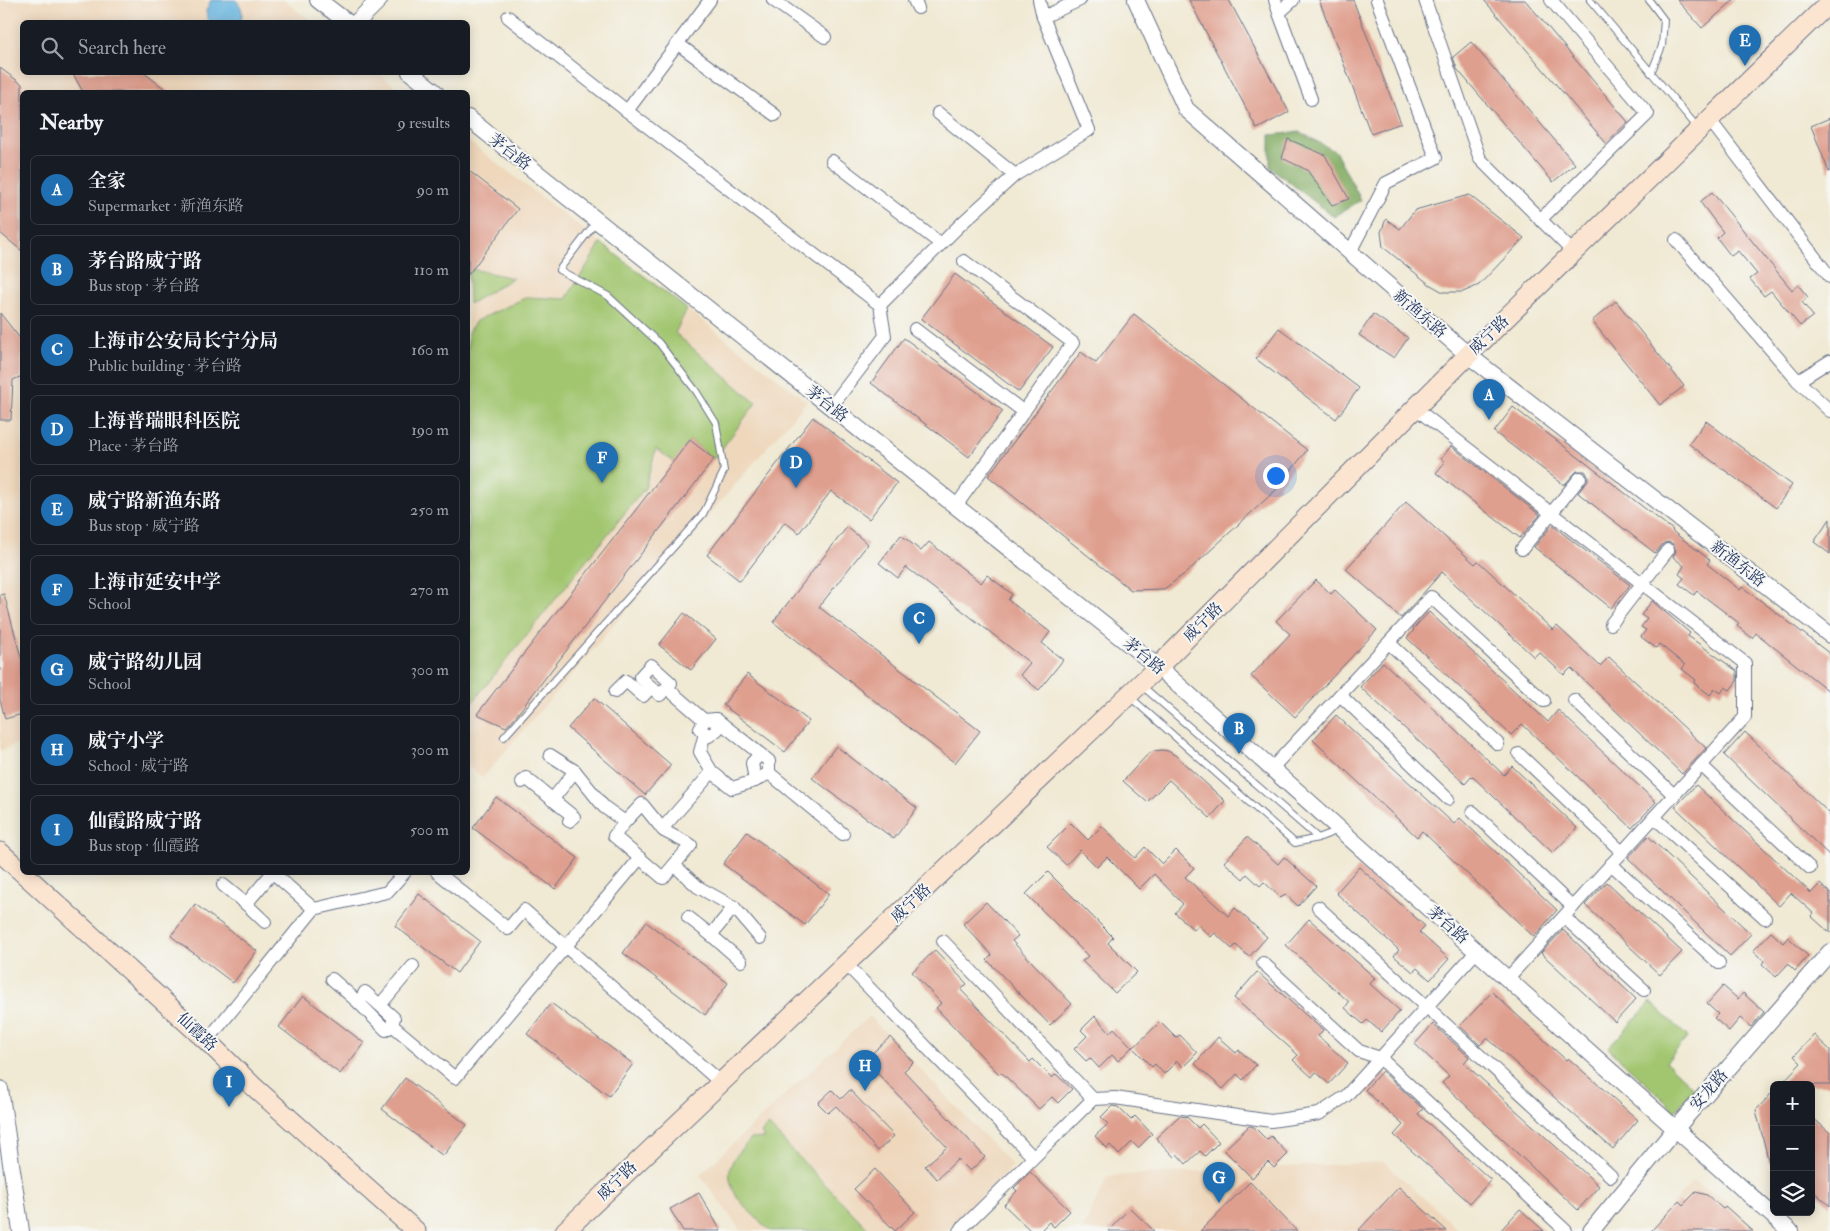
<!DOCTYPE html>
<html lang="en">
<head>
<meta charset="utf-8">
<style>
  body { margin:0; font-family:"IM FELL Double Pica","Noto Serif SC",serif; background:#242831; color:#f1f3f6 }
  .controls { position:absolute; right:15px; bottom:15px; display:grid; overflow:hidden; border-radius:8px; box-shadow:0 2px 12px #0003 }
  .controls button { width:45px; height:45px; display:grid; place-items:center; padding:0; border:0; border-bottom:1px solid #363941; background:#171b24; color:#f1f3f6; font:25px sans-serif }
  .you { position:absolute; left:1275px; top:475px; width:18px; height:18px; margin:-12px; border:4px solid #fff; border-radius:50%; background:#1a73e8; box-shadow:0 0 0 8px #1a73e833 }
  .badge { display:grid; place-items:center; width:32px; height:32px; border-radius:50%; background:#1f6fb2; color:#fff; font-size:16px; font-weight:700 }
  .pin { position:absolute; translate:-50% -41px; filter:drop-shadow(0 1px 2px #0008) }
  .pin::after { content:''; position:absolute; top:26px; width:18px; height:15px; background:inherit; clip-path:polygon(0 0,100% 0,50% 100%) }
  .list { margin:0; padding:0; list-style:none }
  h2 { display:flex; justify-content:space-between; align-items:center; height:65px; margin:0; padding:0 20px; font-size:21px }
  h2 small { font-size:16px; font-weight:400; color:#9ea1a6 }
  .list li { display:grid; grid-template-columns:32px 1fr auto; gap:15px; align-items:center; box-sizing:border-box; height:70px; margin:0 10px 10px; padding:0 10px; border:1px solid #363941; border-radius:8px }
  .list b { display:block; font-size:19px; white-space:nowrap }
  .list p { margin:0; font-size:16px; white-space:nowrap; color:#9ea1a6 }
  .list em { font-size:16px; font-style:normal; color:#9ea1a6 }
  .icon { flex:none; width:28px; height:28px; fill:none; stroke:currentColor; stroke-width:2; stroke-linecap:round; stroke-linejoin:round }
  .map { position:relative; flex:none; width:1830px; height:1231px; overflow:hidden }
  .search { position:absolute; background:#171b24; box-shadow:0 2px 12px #0003; left:20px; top:20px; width:450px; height:55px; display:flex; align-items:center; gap:12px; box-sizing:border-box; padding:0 18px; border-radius:8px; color:#9ea1a6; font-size:19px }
  .panel { position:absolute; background:#171b24; box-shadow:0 2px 12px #0003; left:20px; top:90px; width:450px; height:785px; border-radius:8px }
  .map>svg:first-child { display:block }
  .built { fill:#eed7bb }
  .green { fill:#a2c66f; stroke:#5e7a66 }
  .forest { fill:#81ab62; stroke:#4e6d60 }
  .water { fill:#64b2de; stroke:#40709e }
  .building { fill:#df9f8e }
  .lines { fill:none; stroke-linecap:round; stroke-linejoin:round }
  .service-casing { stroke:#667087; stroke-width:8 }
  .minor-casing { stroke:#667087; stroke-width:14 }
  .tertiary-casing { stroke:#667087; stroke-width:18 }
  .secondary-casing { stroke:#667087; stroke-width:21 }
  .service { stroke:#fff; stroke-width:6 }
  .minor { stroke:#fff; stroke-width:12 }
  .tertiary { stroke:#fff; stroke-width:16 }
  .secondary { stroke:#fce5d0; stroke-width:19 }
  .labels { text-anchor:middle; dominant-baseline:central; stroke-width:4; stroke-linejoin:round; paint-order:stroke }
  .street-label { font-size:16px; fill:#1b2f5e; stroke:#f6f6f2 }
</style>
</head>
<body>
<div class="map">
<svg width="1830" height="1231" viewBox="0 0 1830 1231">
  <rect width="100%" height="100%" fill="#f6f6f2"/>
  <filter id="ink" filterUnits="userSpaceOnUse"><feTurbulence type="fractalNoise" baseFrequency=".02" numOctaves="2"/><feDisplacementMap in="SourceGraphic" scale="10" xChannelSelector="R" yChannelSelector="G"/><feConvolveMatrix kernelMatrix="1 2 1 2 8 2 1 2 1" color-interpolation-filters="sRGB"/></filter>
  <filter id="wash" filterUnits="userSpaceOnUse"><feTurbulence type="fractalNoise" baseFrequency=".0096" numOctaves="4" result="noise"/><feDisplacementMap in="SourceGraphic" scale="20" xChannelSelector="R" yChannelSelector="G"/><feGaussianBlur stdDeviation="1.12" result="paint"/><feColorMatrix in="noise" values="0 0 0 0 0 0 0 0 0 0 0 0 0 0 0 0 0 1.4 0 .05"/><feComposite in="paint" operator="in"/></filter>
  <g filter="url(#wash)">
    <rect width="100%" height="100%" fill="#f0e9d3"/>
    <!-- built -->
    <g class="built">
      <path d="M0,0H283L313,22H22V72L378,73L404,92H22V742L0,751Z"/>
      <path d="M468,141L807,401L483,777L468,767Z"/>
      <path d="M869,1016L1013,1166L945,1231H741L700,1175Z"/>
      <path d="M1384,1162L1460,1231H1082L1108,1176Z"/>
      <path d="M1693,1181L1726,1201L1757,1231H1648Z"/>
    </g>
    <!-- green -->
    <g class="green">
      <path d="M601,243L687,309L675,333L756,403L714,459L690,440L674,462L656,449L645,488L471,704L468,703V332L476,321L527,297L566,299Z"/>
      <path d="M472,269L513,278L469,304L468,275Z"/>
      <path d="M1651,1002L1688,1037L1666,1062L1695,1089L1675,1111L1608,1048Z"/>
      <path d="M768,1125L870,1231H770C751,1212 716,1187 735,1157C739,1150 746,1145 751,1139L764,1138L761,1133Z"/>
    </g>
    <!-- forest -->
    <path class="forest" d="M1300,132L1336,152L1361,200L1334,217L1270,167V135Z"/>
    <!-- water -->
    <path class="water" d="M211,0H236C242,7 244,14 240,22H208L206,11Z"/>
    <g id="blocks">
      <!-- building -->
      <g class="building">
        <path d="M1189,0H1229L1289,112L1257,129Z"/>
        <path d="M1319,0H1353L1401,123L1371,134Z"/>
        <path d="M1484,0H1525L1628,122L1606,143Z"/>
        <path d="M1677,0H1734L1702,28Z"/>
        <path d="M1471,42L1575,164L1553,182L1457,69L1453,57Z"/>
        <path d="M0,68L22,84V251L0,233Z"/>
        <path d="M72,72H143L169,92H83Z"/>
        <path d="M1830,118V172H1829L1811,126Z"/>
        <path d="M1288,139L1325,155L1349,199L1332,205L1307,170L1282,158Z"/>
        <path d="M468,170L518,209L468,275Z"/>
        <path d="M1712,192L1792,290L1798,285L1808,297L1802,302L1813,316L1800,326L1771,291L1764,296L1750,279L1757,274L1738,251L1731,256L1717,238L1723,232L1700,202Z"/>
        <path d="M1469,195L1524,238L1479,285L1463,292H1443L1429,284L1383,247L1381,232L1386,219L1400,229L1415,210Z"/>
        <path d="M955,274L1053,347L1019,392L921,319Z"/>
        <path d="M1616,301L1684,386L1660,405L1592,321Z"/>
        <path d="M0,313L22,341V376L13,380L11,420H0Z"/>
        <path d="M1134,314L1307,450L1277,489L1187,572L1164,589L1131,590L988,476L1081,352L1096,363Z"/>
        <path d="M1373,314L1408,338L1394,358L1359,335Z"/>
        <path d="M1279,328L1359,388L1336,419L1256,359Z"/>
        <path d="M904,338L1003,411L969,457L871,383Z"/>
        <path d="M1513,407L1673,530L1672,531L1710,560L1707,564L1740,590L1742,587L1764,603L1830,654V692L1756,633L1752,638L1737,626L1739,623L1697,591L1694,595L1679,584L1684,578L1679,574L1684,566L1673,557L1676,551L1673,544L1670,542L1664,543L1655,553L1578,493L1588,480V476L1585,471H1577L1564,485L1494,432Z"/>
        <path d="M813,417L897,483L869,519L831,491L799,533L785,522L740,581L707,555Z"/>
        <path d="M1706,421L1792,485L1776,508L1689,444Z"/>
        <path d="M690,440L714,459L516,716L506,727L477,714Z"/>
        <path d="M1451,446L1540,515L1520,538L1436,473L1445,462L1441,459Z"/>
        <path d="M1406,502L1475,564L1478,561L1553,630L1557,626L1600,666L1609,657L1706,748L1682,774L1571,668L1564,675L1539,652L1534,657L1442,572L1401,618L1346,569Z"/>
        <path d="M1830,519V554L1814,542Z"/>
        <path d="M1552,525L1630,585L1611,608L1534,547Z"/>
        <path d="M847,527L868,544L819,607L980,731L955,763L773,622Z"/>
        <path d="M901,535L921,551L929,542L981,583L987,575L1012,594L1008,600L1050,632L1042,643L1063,660L1039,690L1020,675L1030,663L906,567L898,578L879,563Z"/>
        <path d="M1316,580L1331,594L1335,590L1377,630L1295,717L1251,676L1290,634L1276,621Z"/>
        <path d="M4,594L22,661V714L5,719L0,699V595Z"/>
        <path d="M1652,601L1690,633L1688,636L1737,671V681L1730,690L1725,687L1721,693L1715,689L1710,695L1694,683L1696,680L1682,669L1685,665L1659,644L1656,648L1641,637L1646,630L1641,627L1647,619L1641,615Z"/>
        <path d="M1429,612L1548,722L1558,710L1656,802L1632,828L1522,724L1511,735L1407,638L1414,630L1413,629Z"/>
        <path d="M684,613L716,639L691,670L659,645Z"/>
        <path d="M1383,662L1504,775L1512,766L1577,828L1553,853L1472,776L1465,784L1360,687Z"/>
        <path d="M747,674L809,721L785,752L723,705Z"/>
        <path d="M594,698L671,765L645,795L568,728Z"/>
        <path d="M1336,715L1454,824L1460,818L1557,910L1534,937L1422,831L1417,837L1313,740Z"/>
        <path d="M1745,732L1830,814V856L1724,755Z"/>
        <path d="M836,746L917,808L894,839L812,778Z"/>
        <path d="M1162,750L1168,751L1175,755L1225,801L1210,818L1169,780L1147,802L1123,781L1148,754L1154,751Z"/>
        <path d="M1696,785L1811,893L1820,884L1830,893V933L1811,916L1813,913L1791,893L1779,906L1675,807Z"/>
        <path d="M496,797L578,858L555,889L473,828Z"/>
        <path d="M1071,823L1088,840L1102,826L1135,858L1145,847L1162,864L1176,850L1194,868L1185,877L1228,916L1235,908L1267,937L1249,957L1236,945L1232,949L1215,933L1211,937L1198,925L1194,930L1175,913L1183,904L1154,874L1139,889L1107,857L1097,867L1080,850L1066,865L1047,847Z"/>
        <path d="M747,832L829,894L805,925L723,864Z"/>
        <path d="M1648,836L1751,934L1730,956L1628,858Z"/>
        <path d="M1247,837L1278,864L1284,857L1316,886L1298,906L1285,894L1281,898L1264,882L1260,886L1247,874L1243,879L1224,862Z"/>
        <path d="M1359,867L1425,926L1419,932L1449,959L1430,980L1417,968L1413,972L1394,956L1399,950L1336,893Z"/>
        <path d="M1048,872L1113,937L1108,943L1137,972L1115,993L1082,961L1088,956L1026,894Z"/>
        <path d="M1607,882L1682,952L1660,975L1585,905Z"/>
        <path d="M419,894L480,941L457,973L395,926Z"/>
        <path d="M986,902L1018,936L1012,941L1072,1004L1050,1025L987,960L992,955L963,924Z"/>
        <path d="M195,904L257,951L233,983L171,936Z"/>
        <path d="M1309,919L1375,978L1370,984L1400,1011L1381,1032L1367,1020L1363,1024L1345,1008L1349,1002L1286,945Z"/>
        <path d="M646,922L728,983L705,1015L623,953Z"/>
        <path d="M1563,930L1636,999L1615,1022L1541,953Z"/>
        <path d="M1771,932L1783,943L1788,937L1808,956L1795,971L1788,964L1776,977L1762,964L1764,961L1753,951Z"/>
        <path d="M935,950L967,984L961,990L1030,1062L1033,1059L1052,1078L1056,1074L1072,1089L1058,1103L1052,1097L1039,1109L1001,1072L999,1074L936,1008L941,1003L912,972Z"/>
        <path d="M1257,972L1323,1030L1318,1036L1348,1063L1329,1084L1316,1072L1312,1077L1293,1060L1298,1055L1234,998Z"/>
        <path d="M1723,986L1738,999L1743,993L1764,1012L1751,1027L1740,1018L1729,1031L1714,1018L1718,1014L1707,1004Z"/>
        <path d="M1492,992L1566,1060L1568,1058L1638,1120L1613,1149L1487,1038L1480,1045L1460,1026Z"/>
        <path d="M303,996L364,1043L340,1074L279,1027Z"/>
        <path d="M551,1003L633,1064L609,1096L527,1034Z"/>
        <path d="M1095,1016L1110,1033L1114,1028L1132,1047L1118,1061L1112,1055L1099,1068L1090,1058L1086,1061L1074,1049L1087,1036L1081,1030Z"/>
        <path d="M1160,1022L1176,1038L1180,1035L1197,1053L1183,1067L1177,1061L1164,1074L1155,1064L1152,1067L1133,1048Z"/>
        <path d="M1433,1024L1469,1057L1464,1063L1599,1186L1578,1210L1442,1083L1449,1076L1415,1044Z"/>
        <path d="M1814,1035L1830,1050V1085H1780L1801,1063L1794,1056Z"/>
        <path d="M890,1037L913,1062L904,1071L985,1157L970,1171L958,1159L937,1179L925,1166L947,1147L865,1060Z"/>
        <path d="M1218,1037L1236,1053L1239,1050L1256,1065L1243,1080L1237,1074L1223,1089L1195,1064Z"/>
        <path d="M1382,1071L1423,1109L1418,1114L1491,1180L1470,1203L1394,1135L1403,1125L1365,1090Z"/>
        <path d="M405,1078L467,1125L443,1156L382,1109Z"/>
        <path d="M832,1090L841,1099L850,1090L894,1136L878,1151L836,1106L828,1113L818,1103Z"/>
        <path d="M1774,1091V1162L1769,1163L1756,1110Z"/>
        <path d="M1112,1106L1118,1107L1131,1120L1135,1116L1152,1134L1138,1148L1132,1142L1119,1155L1110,1145L1107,1148L1095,1136L1108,1124L1101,1117Z"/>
        <path d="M1179,1116L1187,1117L1198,1128L1202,1124L1219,1142L1205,1156L1200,1151L1186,1164L1177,1154L1174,1157L1156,1138Z"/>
        <path d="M1811,1116L1830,1133V1206L1811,1189Z"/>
        <path d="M1249,1126L1254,1127L1267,1140L1271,1136L1288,1154L1274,1168L1268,1162L1252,1178L1224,1150Z"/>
        <path d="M875,1169L915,1212L895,1231L854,1189Z"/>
        <path d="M1030,1172L1070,1211L1054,1227L1049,1222L1040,1231H1031L1004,1205L1017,1191L1014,1188Z"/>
        <path d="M1250,1182L1297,1231H1200Z"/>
        <path d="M1399,1187L1447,1231H1358Z"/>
        <path d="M1696,1192L1707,1195L1723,1209L1725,1206L1753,1231H1651L1679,1201L1683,1205Z"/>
        <path d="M699,1193L721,1231H683L670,1209Z"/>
        <path d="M1130,1208L1154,1231H1108Z"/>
        <path d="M1520,1209L1544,1231H1500Z"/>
      </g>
    </g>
  </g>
  <g filter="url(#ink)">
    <use href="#blocks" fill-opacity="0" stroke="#667087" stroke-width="1"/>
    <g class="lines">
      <!-- service casing -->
      <g class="service-casing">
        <g id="service">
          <path d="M1590,0L1698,128"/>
          <path d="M1649,0L1664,20L1662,46L1651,73"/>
          <path d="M1141,685L1318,838"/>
          <path d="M1129,696L1295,843L1318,838L1339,830"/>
          <path d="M504,737L703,514L724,471L716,423L696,391L659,343L608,296L559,270L596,222"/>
        </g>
      </g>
      <!-- minor casing -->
      <g class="minor-casing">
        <g id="minor">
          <path d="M710,0L627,111L880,305L962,223L1015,175L1089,130L1043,17"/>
          <path d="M773,0L825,37"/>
          <path d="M914,0L918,8"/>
          <path d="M1039,0L1043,17L1080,0"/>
          <path d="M1275,0L1279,13"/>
          <path d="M1293,0L1279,13L1311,99"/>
          <path d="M1425,0L1480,159L1573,252"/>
          <path d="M508,17L627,111"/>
          <path d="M678,44L775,115"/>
          <path d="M938,113L1015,175"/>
          <path d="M1709,119L1830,277"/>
          <path d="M832,161L941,244"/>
          <path d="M1540,220L1648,114L1551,0"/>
          <path d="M1676,240L1798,381L1830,361"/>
          <path d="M1350,252L1386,183L1436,158L1377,0"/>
          <path d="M915,329L1024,412"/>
          <path d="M1798,381L1830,411"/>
          <path d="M831,407L885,336L880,305"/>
          <path d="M1415,408L1745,663V717L1508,978"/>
          <path d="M956,506L1073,343L964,261"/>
          <path d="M1522,549L1580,478"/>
          <path d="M1611,624L1668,550"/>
          <path d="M1389,643L1498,744"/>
          <path d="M667,688L704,720L700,729L709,736L717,730L716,719L704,720"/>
          <path d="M615,692L626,681L643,696L651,687L640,677L651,665L671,683L660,695L651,687"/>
          <path d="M1340,695L1448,799"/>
          <path d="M1574,700L1674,795"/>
          <path d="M705,733L700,752L712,772L732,788L755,781L769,773V761L716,719"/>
          <path d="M1519,754L1622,852"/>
          <path d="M550,755L575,771L604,807L625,822L642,804L664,831L691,845L663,878L614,836L625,822"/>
          <path d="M1701,765L1810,868"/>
          <path d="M1272,768L1431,597L1544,701"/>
          <path d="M769,773L843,834"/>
          <path d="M755,781L752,763L760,754"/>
          <path d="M522,782L526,778L574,817L569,821"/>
          <path d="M552,800L575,771"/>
          <path d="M1473,812L1573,907"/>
          <path d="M1654,817L1765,918"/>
          <path d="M662,829L712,772"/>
          <path d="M1611,864L1719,963"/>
          <path d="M674,865L698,887L734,907L760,938"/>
          <path d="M437,872L508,929L524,910L721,1083"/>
          <path d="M223,885L246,904L273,872"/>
          <path d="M246,904L265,922"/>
          <path d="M1318,907L1611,1176"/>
          <path d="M314,909L387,892L405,872"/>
          <path d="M688,917L711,935L734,907"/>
          <path d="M1564,917L1644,990"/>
          <path d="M711,935L741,961"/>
          <path d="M943,941L1093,1099"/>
          <path d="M1263,963L1359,1051L1380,1058L1566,1231"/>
          <path d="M846,964L1033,1157"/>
          <path d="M332,979L359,1003"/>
          <path d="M380,1005L413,966"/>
          <path d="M392,1025L394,1018L365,992L359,1003L386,1030L392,1025L455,1078L640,858"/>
          <path d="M207,1041L314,909L272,872"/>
          <path d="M959,1231L1093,1099L1115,1098L1271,1121L1319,1114L1346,1096L1477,951"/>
        </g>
      </g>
      <!-- tertiary casing -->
      <g class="tertiary-casing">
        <g id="tertiary">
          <path d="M318,0L347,22"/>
          <path d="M1136,0L1186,109L1468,355L1830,635"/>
          <path d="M357,22L379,0"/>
          <path d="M410,72L435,92"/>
          <path d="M468,118L1158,667L1790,1231"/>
          <path d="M0,1089L21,1231"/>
          <path d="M1591,1231L1676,1128L1830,952"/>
        </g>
      </g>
      <!-- secondary casing -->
      <g class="secondary-casing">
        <g id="secondary">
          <path d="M0,852L207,1041L253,1086L416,1231"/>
          <path d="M565,1231L1158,667L1468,355L1830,2"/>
        </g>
      </g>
      <!-- service -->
      <use href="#service" class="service"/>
      <!-- minor -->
      <use href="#minor" class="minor"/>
      <!-- tertiary -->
      <use href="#tertiary" class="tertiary"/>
      <!-- secondary -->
      <use href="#secondary" class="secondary"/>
    </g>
  </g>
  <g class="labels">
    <!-- street labels -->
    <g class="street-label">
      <text transform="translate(510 152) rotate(38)">茅台路</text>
      <text transform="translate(1420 314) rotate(41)">新渔东路</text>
      <text transform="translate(1489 335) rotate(-44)">威宁路</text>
      <text transform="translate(827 404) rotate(38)">茅台路</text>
      <text transform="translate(1738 564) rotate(38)">新渔东路</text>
      <text transform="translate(1203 622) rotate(-45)">威宁路</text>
      <text transform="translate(1144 656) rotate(39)">茅台路</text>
      <text transform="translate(911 903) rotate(-43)">威宁路</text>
      <text transform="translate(1448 925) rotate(41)">茅台路</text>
      <text transform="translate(197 1032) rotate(43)">仙霞路</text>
      <text transform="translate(1709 1090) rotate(-49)">安龙路</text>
      <text transform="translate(617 1181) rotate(-44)">威宁路</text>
    </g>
  </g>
</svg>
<div class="controls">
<button>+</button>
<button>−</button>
<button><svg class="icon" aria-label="layers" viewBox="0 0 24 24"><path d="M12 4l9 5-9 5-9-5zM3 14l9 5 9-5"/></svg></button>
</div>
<div class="you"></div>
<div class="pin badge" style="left:1489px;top:420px">A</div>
<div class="pin badge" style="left:1239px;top:754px">B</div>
<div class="pin badge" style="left:919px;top:644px">C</div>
<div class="pin badge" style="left:796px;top:488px">D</div>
<div class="pin badge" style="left:1745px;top:66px">E</div>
<div class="pin badge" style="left:602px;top:483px">F</div>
<div class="pin badge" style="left:1219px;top:1203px">G</div>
<div class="pin badge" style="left:865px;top:1091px">H</div>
<div class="pin badge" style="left:229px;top:1107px">I</div>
<div class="search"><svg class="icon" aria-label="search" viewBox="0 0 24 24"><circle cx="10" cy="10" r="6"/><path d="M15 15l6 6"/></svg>Search here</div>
<section class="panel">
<h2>Nearby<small>9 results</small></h2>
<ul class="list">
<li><span class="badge">A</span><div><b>全家</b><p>Supermarket · 新渔东路</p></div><em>90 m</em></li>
<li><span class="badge">B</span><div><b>茅台路威宁路</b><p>Bus stop · 茅台路</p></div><em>110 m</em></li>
<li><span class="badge">C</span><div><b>上海市公安局长宁分局</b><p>Public building · 茅台路</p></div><em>160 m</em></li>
<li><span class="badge">D</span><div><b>上海普瑞眼科医院</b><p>Place · 茅台路</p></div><em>190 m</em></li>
<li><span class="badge">E</span><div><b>威宁路新渔东路</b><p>Bus stop · 威宁路</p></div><em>250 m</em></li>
<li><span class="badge">F</span><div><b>上海市延安中学</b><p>School</p></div><em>270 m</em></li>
<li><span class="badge">G</span><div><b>威宁路幼儿园</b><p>School</p></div><em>300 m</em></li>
<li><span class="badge">H</span><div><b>威宁小学</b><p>School · 威宁路</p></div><em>300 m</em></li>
<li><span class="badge">I</span><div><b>仙霞路威宁路</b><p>Bus stop · 仙霞路</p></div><em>500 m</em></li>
</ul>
</section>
</div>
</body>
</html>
